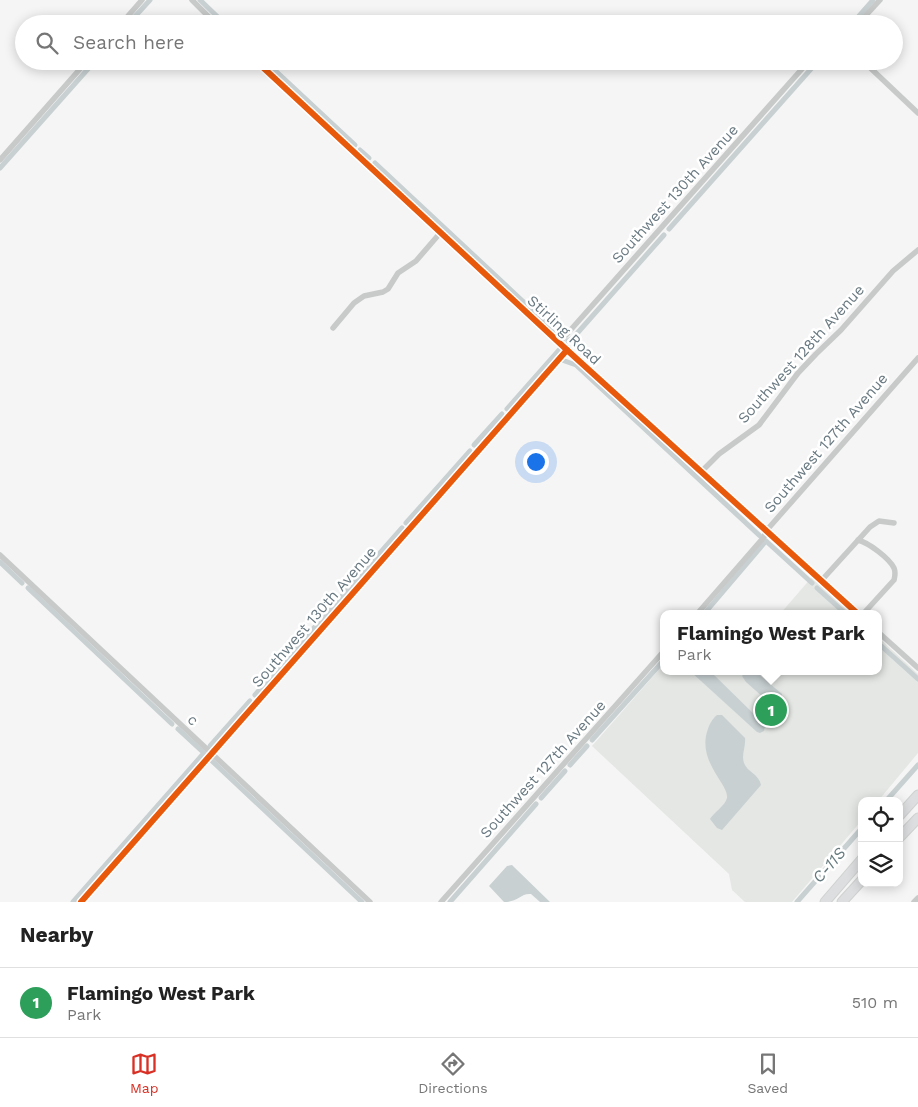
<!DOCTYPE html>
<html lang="en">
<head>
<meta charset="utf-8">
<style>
  body { margin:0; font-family:"Work Sans",sans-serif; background:#f2f2f2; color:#222 }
  .controls { position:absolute; right:15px; bottom:15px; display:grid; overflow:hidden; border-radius:10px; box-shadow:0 2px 12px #0003 }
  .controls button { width:45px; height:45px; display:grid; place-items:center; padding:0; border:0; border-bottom:1px solid #e0e0e0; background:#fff; color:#222; font:25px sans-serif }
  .you { position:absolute; left:535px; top:461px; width:18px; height:18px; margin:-12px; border:4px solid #fff; border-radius:50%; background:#1a73e8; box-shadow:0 0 0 8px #1a73e833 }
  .badge { display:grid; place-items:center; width:32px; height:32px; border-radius:50%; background:#d93025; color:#fff; font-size:16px; font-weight:700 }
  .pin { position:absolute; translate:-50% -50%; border:2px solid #fff; box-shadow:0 1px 5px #0006 }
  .popup { position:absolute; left:660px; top:610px; width:222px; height:65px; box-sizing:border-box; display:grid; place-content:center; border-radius:10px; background:#fff; filter:drop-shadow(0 1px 4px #0005); font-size:16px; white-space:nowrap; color:#767676 }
  .popup b { font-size:19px; color:#222 }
  .popup::after { content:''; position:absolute; left:50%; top:100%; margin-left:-10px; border:10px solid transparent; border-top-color:#fff }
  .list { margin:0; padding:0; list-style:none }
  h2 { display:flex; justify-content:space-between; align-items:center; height:65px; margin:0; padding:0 20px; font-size:21px }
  h2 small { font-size:16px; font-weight:400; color:#767676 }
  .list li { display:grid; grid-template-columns:32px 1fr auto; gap:15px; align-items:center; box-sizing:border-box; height:70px; padding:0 20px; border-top:1px solid #e0e0e0 }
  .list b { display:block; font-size:19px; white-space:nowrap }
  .list p { margin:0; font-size:16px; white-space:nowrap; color:#767676 }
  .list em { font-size:16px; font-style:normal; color:#767676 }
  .icon { flex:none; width:28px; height:28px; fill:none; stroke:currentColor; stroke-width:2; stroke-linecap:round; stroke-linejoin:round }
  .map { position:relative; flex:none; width:918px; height:902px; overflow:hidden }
  .search { position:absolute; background:#fff; box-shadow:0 2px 12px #0003; left:15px; right:15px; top:15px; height:55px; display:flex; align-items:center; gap:12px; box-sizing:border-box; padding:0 18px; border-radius:28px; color:#767676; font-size:19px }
  .sheet { height:135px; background:#fff }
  nav { display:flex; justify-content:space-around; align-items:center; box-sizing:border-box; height:70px; border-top:1px solid #e0e0e0; background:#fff; font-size:14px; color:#767676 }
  nav a { display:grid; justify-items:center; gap:2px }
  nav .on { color:#d93025 }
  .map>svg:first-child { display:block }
  .green { fill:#e4e7e3 }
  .water { fill:#c8d0d2 }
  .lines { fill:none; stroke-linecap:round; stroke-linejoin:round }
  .canal { stroke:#c8d0d2; stroke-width:5 }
  .highway-casing { stroke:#d0d1d1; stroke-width:11 }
  .minor { stroke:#c8caca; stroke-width:5.5 }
  .highway { stroke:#dddedf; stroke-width:9 }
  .cycleway-casing { stroke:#fff; stroke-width:9 }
  .cycleway { stroke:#e8590c; stroke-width:6 }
  .labels { text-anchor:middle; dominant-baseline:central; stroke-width:5; stroke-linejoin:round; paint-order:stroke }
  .street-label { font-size:15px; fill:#697981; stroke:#fff }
  .water-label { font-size:16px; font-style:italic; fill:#657a7e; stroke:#fff }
</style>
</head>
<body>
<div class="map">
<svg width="918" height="902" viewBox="0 0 918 902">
  <rect width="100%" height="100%" fill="#f5f5f5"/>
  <!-- green -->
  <g class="green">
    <path d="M812,577L852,614H780Z"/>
    <path d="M879,638L918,674V753L878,801H862V820L792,902H745L732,890L729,874L592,746L663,665L664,671H878Z"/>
  </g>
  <!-- water -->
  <g class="water">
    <path d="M690,671H710L764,724L765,726L764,731L760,733L757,732Z"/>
    <path d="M746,671H755L782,694V700L777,705L773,706L746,682L742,676Z"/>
    <path d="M717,715H722L745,738C746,747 741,755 744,763C747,772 759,774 761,785L722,830L717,828L710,819C714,812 725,806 727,798C729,785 701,765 706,736C708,728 710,721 717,715Z"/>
    <path d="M512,865L514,867L550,902H540L531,894C520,893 519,902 504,902L489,886L507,866Z"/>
  </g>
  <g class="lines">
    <!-- canal -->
    <g class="canal">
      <path d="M200,0L225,24"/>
      <path d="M128,24L150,0"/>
      <path d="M852,24L873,0"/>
      <path d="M265,61L355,145"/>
      <path d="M360,150L369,158"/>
      <path d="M375,163L559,335"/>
      <path d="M0,168L95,61"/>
      <path d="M669,229L818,61"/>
      <path d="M568,341L573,338L664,235"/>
      <path d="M562,360L576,365L760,536"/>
      <path d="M507,409L560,349"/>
      <path d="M474,445L502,414"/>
      <path d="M406,523L470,451"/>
      <path d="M0,562L22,583"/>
      <path d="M28,588L172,724"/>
      <path d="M817,588L846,614"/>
      <path d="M704,614L766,541L812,583"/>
      <path d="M878,643L918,679"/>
      <path d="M255,695L402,528"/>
      <path d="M592,740L664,660"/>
      <path d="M210,746L250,701"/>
      <path d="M211,760L362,902"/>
      <path d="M570,765L587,746"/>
      <path d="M541,798L565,771"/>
      <path d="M886,801L918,765"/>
      <path d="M73,902L204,753L178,729"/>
      <path d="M450,902L536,804"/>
      <path d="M797,902L862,828"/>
    </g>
    <!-- highway casing -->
    <g class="highway-casing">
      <g id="highway">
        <path d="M899,816L918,795"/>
        <path d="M899,838L918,818"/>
        <path d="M825,902L862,859"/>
        <path d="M842,902L862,880"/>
      </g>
    </g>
    <!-- minor -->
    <g class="minor">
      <path d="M192,0L216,24"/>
      <path d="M121,24L142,0"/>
      <path d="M858,24L880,0"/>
      <path d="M256,61L567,350L858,614"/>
      <path d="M863,61L918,113"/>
      <path d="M0,160L87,61"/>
      <path d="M333,328L354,303L364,296L383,292L388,289L398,273L416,261L441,232"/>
      <path d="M559,343L809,61"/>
      <path d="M701,472L719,454L759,425L798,373L816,354L841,330L893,271L918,250"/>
      <path d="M858,540C869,543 889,558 894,568C896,573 895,576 894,580L863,614"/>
      <path d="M0,555L370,902"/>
      <path d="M821,581L870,527L879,521L894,523"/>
      <path d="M697,614L764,537L766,531L918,358"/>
      <path d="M878,632L918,668"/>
      <path d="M81,902C242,717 404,533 567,350"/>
      <path d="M441,902L664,651"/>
      <path d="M914,902L918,898"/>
    </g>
    <!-- highway -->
    <use href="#highway" class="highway"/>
    <!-- cycleway casing -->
    <g class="cycleway-casing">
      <g id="cycleway">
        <path d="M256,61L567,350L858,614"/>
        <path d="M81,902C242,717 404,533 567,350"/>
      </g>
    </g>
    <!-- cycleway -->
    <use href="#cycleway" class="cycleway"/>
  </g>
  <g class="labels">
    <!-- street labels -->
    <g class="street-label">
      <text transform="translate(675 194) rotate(-48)">Southwest 130th Avenue</text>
      <text transform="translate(564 330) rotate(43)">Stirling Road</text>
      <text transform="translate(801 354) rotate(-48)">Southwest 128th Avenue</text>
      <text transform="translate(826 443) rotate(-49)">Southwest 127th Avenue</text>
      <text transform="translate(314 617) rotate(-49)">Southwest 130th Avenue</text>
      <text transform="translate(193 720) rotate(43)">c</text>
      <text transform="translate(543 769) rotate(-48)">Southwest 127th Avenue</text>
    </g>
    <!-- water labels -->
    <g class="water-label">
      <text transform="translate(829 865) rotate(-49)">C-11S</text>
    </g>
  </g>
</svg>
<div class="controls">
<button><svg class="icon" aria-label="locate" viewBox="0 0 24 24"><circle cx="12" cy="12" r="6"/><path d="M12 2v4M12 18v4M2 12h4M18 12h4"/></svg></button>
<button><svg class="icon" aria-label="layers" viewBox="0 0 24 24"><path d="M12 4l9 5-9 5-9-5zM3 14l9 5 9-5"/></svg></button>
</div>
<div class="you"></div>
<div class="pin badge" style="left:771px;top:710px;background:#2e9e5b">1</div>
<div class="popup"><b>Flamingo West Park</b>Park</div>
<div class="search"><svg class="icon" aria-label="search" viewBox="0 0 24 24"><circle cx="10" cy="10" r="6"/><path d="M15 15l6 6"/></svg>Search here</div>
</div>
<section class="sheet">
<h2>Nearby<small></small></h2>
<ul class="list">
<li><span class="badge" style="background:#2e9e5b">1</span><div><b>Flamingo West Park</b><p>Park</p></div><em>510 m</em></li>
</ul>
</section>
<nav>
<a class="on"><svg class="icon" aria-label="map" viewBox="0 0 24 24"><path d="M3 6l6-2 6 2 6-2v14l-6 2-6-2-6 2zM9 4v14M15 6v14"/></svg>Map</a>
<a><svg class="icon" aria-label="directions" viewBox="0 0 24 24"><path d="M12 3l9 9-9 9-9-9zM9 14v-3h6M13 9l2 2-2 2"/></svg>Directions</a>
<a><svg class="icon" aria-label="saved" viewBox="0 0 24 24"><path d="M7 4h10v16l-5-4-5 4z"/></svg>Saved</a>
</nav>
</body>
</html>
